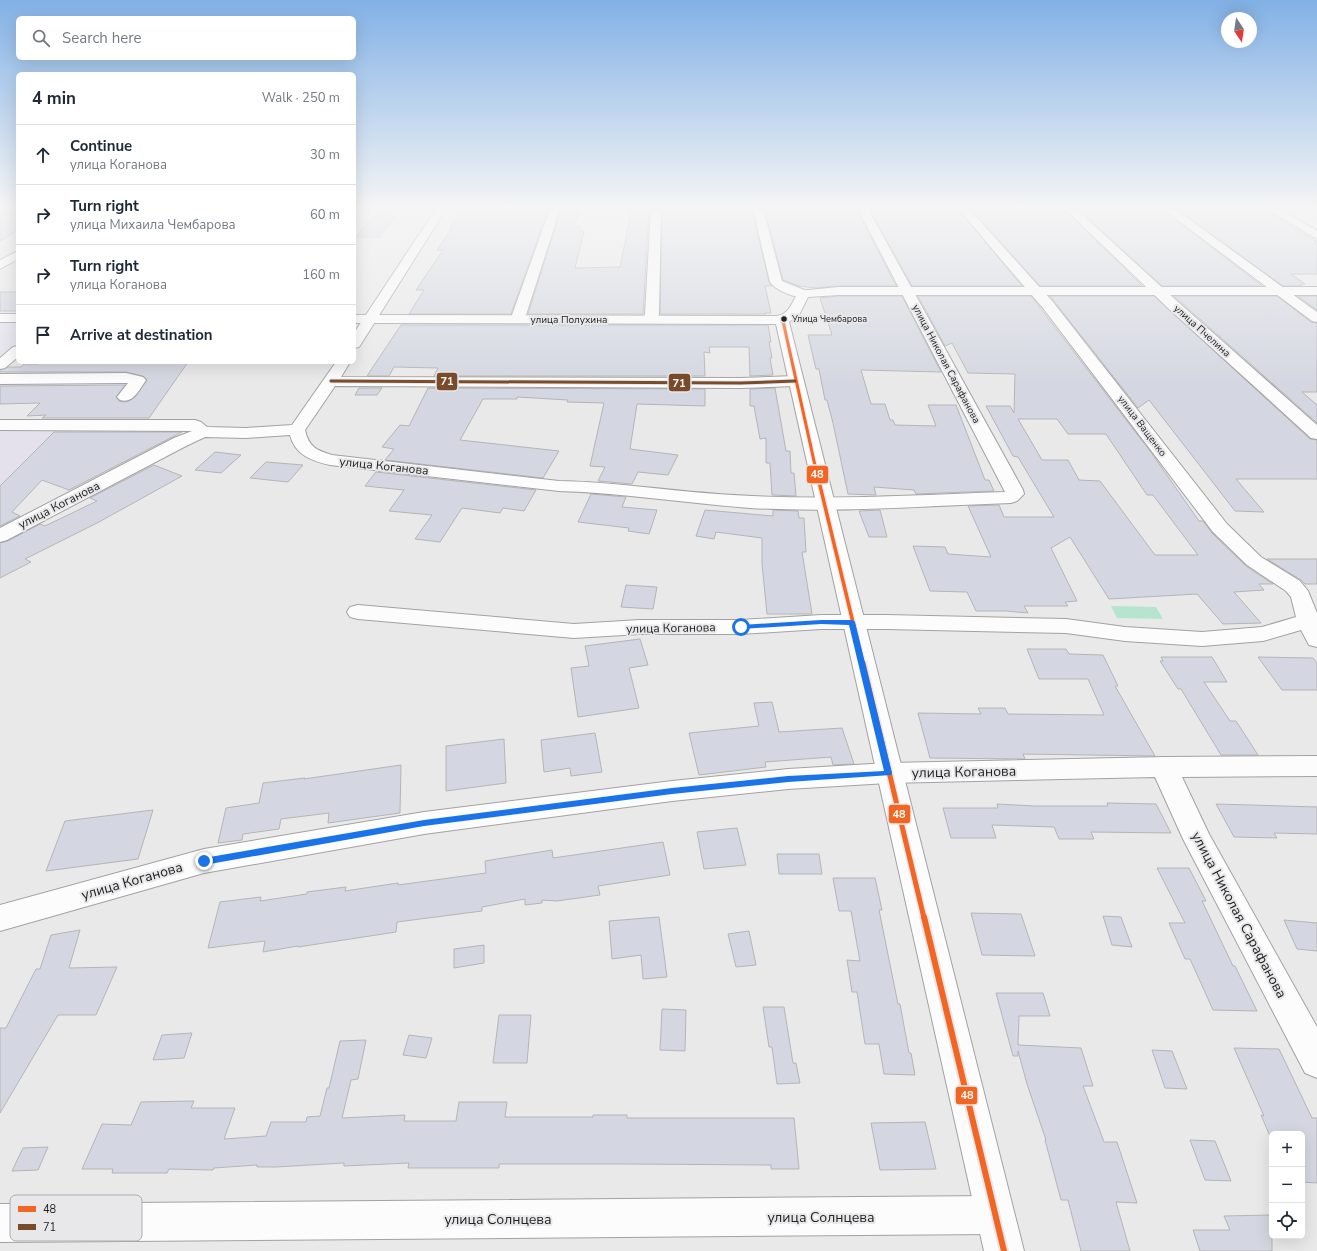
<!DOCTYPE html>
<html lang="en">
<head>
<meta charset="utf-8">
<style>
  body { margin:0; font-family:"Nunito Sans",sans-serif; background:#f6f6f7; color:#1f2937 }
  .controls { position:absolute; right:12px; bottom:12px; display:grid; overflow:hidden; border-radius:6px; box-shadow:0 4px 16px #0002 }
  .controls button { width:36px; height:36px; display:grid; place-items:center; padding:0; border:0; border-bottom:1px solid #e0e1e3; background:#fff; color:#1f2937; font:20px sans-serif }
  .compass { position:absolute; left:1221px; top:12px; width:36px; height:36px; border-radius:50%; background:#fff; box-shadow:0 4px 16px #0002; rotate:167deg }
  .stop { position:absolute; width:12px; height:12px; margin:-9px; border:3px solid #1a73e8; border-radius:50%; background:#fff }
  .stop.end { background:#1a73e8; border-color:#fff; box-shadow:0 1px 4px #0008 }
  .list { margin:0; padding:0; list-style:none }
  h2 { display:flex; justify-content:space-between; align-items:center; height:52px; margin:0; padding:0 16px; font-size:17px }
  h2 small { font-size:13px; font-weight:400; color:#747a83 }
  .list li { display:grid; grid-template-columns:26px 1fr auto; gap:12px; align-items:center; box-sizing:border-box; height:60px; padding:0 16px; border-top:1px solid #e0e1e3 }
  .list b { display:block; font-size:15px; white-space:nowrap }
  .list p { margin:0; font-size:13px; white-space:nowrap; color:#747a83 }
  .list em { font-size:13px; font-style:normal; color:#747a83 }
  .icon { flex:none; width:22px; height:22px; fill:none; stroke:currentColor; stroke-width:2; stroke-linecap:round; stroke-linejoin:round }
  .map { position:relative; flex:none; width:1317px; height:1251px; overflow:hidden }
  .search { position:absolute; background:#fff; box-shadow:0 4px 16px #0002; left:16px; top:16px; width:340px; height:44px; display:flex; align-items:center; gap:10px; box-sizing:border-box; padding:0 14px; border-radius:6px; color:#747a83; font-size:15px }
  .panel { position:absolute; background:#fff; box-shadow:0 4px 16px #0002; left:16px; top:72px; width:340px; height:292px; border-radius:6px }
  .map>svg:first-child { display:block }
  .education { fill:#e4e1ed }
  .green { fill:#b5e5ce }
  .building { fill:#d4d7e1; stroke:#b5b5b6; fill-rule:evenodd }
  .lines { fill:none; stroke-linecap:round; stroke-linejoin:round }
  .street-casing { stroke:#a2a2a2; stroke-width:2 }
  .secondary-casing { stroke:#a2a2a2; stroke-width:2 }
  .street { fill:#fcfcfc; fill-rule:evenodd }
  .secondary { fill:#fcfcfc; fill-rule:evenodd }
  .bus-1-far4-casing { stroke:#e8e8ea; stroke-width:3.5 }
  .bus-1-far3-casing { stroke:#e8e8ea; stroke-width:5 }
  .bus-1-far2-casing { stroke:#e8e8ea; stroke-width:6 }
  .bus-1-far1-casing { stroke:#e8e8ea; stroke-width:8 }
  .bus-1-casing { stroke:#e8e8ea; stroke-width:10 }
  .bus-2-casing { stroke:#e8e8ea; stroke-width:5 }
  .bus-1-far4 { stroke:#f26522; stroke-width:2 }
  .bus-1-far3 { stroke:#f26522; stroke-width:3 }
  .bus-1-far2 { stroke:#f26522; stroke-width:3.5 }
  .bus-1-far1 { stroke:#f26522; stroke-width:5 }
  .bus-1 { stroke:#f26522; stroke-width:6 }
  .bus-2 { stroke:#7a4b2a; stroke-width:3 }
  .route { fill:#1a73e8 }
  .bus-dot { fill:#232324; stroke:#e8e8ea; stroke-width:1.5 }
  .labels { text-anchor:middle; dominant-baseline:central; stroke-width:4; stroke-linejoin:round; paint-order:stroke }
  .far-bus-label { font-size:9px; fill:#232324; stroke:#e8e8ea; text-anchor:start }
  .far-street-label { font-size:10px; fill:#232324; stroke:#e8e8ea }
  .street-label { font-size:12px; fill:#232324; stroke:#e8e8ea }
  .near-street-label { font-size:14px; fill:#232324; stroke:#e8e8ea }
  .key { fill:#e8e8ea; stroke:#adadaf; stroke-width:1 }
  .key-label { font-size:11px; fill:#232324 }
  .line-badge { stroke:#e8e8ea; stroke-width:1.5 }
  .badge-label { font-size:11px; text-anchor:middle; font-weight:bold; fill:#fff }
</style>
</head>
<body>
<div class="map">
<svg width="1317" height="1251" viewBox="0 0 1317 1251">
  <rect width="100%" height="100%" fill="#e9e9e9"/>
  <!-- education -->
  <g class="education">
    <path d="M0,323H18V344L0,358Z"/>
    <path d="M0,429H57L0,486Z"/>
  </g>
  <!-- green -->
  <path class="green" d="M1111,606L1156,607L1163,619L1117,618Z"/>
  <!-- building -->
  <g class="building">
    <path d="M0,209H18V230L0,241Z"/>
    <path d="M463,209L548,210L511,314H409L424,290H416L443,250H437L452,228H450Z"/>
    <path d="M632,209H649L643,314H528L561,210H579L577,215H579L573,227H580L579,231H584L575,268L620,267Z"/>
    <path d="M662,209H681V214H733L732,210H752L769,282L772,286H765L771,313H765L766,314H660Z"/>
    <path d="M892,209H958L1022,286H912L870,210L893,211Z"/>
    <path d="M971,209H991L993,212H1033L1031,209H1064L1142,286H1040Z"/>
    <path d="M1078,209H1162L1262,286H1162Z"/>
    <path d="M1177,209H1263L1317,242V274H1291L1305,284H1300L1302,286H1283Z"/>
    <path d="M765,210H857L896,286H838L817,288L799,286L783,280Z"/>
    <path d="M374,216H396L379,237H356Z"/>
    <rect x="0" y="292" width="18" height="19"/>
    <path d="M838,296H902L941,372L861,370L871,404H885L890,420H893L895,425L936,426L928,405H956L985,480H989L994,491L916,494L914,490L874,487L876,495L848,494L833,423L827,400H825L819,369H816L808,335H832L820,298Z"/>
    <path d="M918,296H1031L1150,451L1199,521H1203L1212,533L1246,566L1273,584H1259L1264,590L1234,592L1261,623L1223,624L1197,594L1109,599L1070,537L1051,548L1077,601L1065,602L1068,606H1024L1028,613L1006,611H976L967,592L930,591L913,546L945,547L948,554L991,557L968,506L999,505L1004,517H1054L1018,457L1013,456L986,406H1010L1014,413L1015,374L968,373L952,343L945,346ZM1018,419H1057L1068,434H1106L1147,495H1153L1198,555H1155L1100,481L1079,480L1068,460H1042Z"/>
    <path d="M1050,296H1154L1310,439L1317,440V479H1236L1264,512L1235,511L1149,400L1138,408Z"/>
    <path d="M1174,296H1277L1311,322L1317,323V392H1302L1317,405V423Z"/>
    <path d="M1298,296H1317V310Z"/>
    <path d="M401,325H768L771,342H769L772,358H770L773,375L750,376L749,347H709L710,353L704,352L705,376H434L438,368L394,367L389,376H367Z"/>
    <path d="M38,362H188L149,418H42L46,415L27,416L40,403L0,404V386L125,385L116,397L119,401L125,402L129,401L136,396L147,380L143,376L126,372H0V370L8,367H21L24,364H38Z"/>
    <path d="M359,388H382L377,395H355Z"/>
    <path d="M428,388L705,389V406L637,404L630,449L678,455L668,475L638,472L632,484L598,481L605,467L590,466L604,403L567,402L568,400L517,397V399H483L460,440L559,451L543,478L385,460L394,449L382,447L400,425L409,426Z"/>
    <path d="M775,388L786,451H790L791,473H794L796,496L772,495L770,463H766V438L760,439L754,406H750V389Z"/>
    <path d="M54,432H182L69,490L42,480L12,512L20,516L0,526V486Z"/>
    <path d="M215,452L241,455L221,473L195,470Z"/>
    <path d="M266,462L303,465L288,482L250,478Z"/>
    <path d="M154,465L182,476L99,522L25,559L31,562L0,578V543L8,541L40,524L45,526L97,501L90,498Z"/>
    <path d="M376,472L536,490L524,511L503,508L500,513L462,508L440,542L415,539L432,515L389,511L404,490L365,486Z"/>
    <path d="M591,494L626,497L622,507L657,510L649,534L628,531L629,528L578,522Z"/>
    <path d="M705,510L773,516V510L798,511L799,518H804L806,552H802L812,614H767L762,564V538L716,532L714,539L696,536Z"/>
    <path d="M880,510L887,537H869L859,511Z"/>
    <path d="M1267,559H1317V584H1305L1301,580Z"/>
    <path d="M626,585L657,587L653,609L621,607Z"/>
    <path d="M640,639L648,665L629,668L639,708L578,717L571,668L589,666L585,646Z"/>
    <path d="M1027,649H1066L1069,654L1103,655L1118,686H1115L1155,756L1023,754L1025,759L930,758L918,713L981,714L978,708H1005L1008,714L1104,715L1088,679H1039Z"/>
    <path d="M1161,657H1212L1227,682H1204L1230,721H1236L1258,755H1221L1181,689H1178L1160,661H1163Z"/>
    <path d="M1258,657L1313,658L1317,663V690H1282Z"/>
    <path d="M772,702L779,732L842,728L854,764L833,765L831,757L765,762L766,767L699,775L689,733L759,726L754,703Z"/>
    <path d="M595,733L602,772L571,776L570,768L544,772L541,740Z"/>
    <path d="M504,739L506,783L446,791V746Z"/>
    <path d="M401,765L400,813L328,823L329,813L281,819L279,829L243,834L242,840L218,843L226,808L259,803L263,783L305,778L304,779Z"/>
    <path d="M1107,803L1156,804L1171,833L1091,832L1094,839H1059L1054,827L992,825L996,838H951L943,808H998L997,804L1035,806H1108Z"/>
    <path d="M1216,804L1317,807V834L1274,833L1277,838L1234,837Z"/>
    <path d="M153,810L138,859L46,871L65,821Z"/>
    <path d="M737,828L746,865L704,869L697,832Z"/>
    <path d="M663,842L670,875L598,886L600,895L557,901L542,900V903L525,905V899L482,907V911L397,922L396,932L298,947V946L263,952L265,941L208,948L220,902L261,897L260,901L307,894V892L346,887L345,891L398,883V885L486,873L485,861L552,850L553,858Z"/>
    <path d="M777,854H819L822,874H779Z"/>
    <path d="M1157,868H1189L1206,901H1202L1233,966H1235L1257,1011L1213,1010L1190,959H1185L1169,923H1185Z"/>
    <path d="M833,878H875L882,910H879L898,1004H900L909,1053H911L915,1075L884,1074L879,1044H865L857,992H852L847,960L860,961L851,911H839Z"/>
    <path d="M971,913L1021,914L1035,956L982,955Z"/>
    <path d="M1103,916L1121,917L1132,947L1112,945Z"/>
    <path d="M659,917L667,977L643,979L641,955L612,959L609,921Z"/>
    <path d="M1284,920L1317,923V951L1297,949Z"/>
    <path d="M80,930L69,968L117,967L96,1015H58L0,1113V1028H6L36,969H40L51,935Z"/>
    <path d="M749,931L756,965L736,967L728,934Z"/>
    <path d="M484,945V963L454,968V949Z"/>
    <path d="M996,993H1043L1050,1016H1019L1018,1045L1081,1048L1093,1086H1083L1104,1142H1117L1137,1203L1116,1202L1130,1251H1081L1068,1200H1061L1045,1140H1046L1027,1084L1018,1051V1056H1013Z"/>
    <path d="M763,1007H784L793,1063H796L800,1083L777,1084L772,1047H769Z"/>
    <path d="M662,1009L686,1010L685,1051L660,1050Z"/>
    <path d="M499,1015H531L527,1063H493Z"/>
    <path d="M192,1033L184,1058L153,1060L162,1035Z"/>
    <path d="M409,1035L432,1038L426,1058L403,1055Z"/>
    <path d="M366,1040L358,1079L351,1080L342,1118L405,1115L404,1121H456L459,1102H507L505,1117H593V1115H627V1118H794L799,1169H771V1165L626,1164H499V1168H408L409,1163L344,1166V1163L276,1167H257V1165L214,1168L213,1170L169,1169L167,1173H112L113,1169H82L102,1124L131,1125L141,1102L194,1101L191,1108H235L224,1139L266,1136L271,1122H306L307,1117L320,1116L327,1088H329L340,1041Z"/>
    <path d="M1234,1048L1279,1049L1312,1118H1317V1183L1302,1182V1134H1272V1141L1261,1115L1264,1116Z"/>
    <path d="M1152,1050L1172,1051L1187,1089L1165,1088Z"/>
    <path d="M925,1122L936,1169L880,1170L871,1123Z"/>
    <path d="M1190,1140L1215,1141L1231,1181L1205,1180Z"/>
    <path d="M48,1147L38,1170L12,1171L23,1148Z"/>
    <path d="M1272,1215V1251H1200L1193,1230H1230L1224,1216Z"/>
  </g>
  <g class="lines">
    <!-- street casing -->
    <g class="street-casing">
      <g id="street">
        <path d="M436,209H446L361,344L359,347L354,348V333Z"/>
        <path d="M550,209H560L526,315L524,322H514L512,315Z"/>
        <path d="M651,209H661L659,314L655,323H645L643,320L645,314Z"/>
        <path d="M753,209H763L782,281L807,291L809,294L807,297C797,299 776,291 770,282Z"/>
        <path d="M858,209H868L1023,490L1024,494L1017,501L1011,503C924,506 836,513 750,508C686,503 623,493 559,491L330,465C312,461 295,455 290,435L246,438L205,437L186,446L7,540L0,542V528L174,438L192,431L0,430V420H195L201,422L207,427L246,428L292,425L336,362H350L341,377L740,378L795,376L800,378L803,381L800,384L795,386L740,388L335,386L305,430C309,447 316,450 332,455L559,481C624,482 687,494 752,496C836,500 921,495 1005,492Z"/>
        <path d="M959,209H969L1053,302L1227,524L1261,557L1300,581L1308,591L1317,613V647L1309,645L1301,630L1263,641L1202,646L1125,641L1066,633L887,629H821L741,634H640L574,638L358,619L350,617L347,612L350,607L358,605L574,624L640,620H741L821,615H887L1066,619L1125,627L1202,632L1262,627L1296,617L1291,597L1286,591L1247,565L1213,532L1043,308L1005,264Z"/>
        <path d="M1065,209H1076L1178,302L1317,425V439L1311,438L1168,308Z"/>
        <path d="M1163,209H1175L1317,312V322L1312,321Z"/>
        <path d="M1267,209H1279L1317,231V239Z"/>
        <path d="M18,251V259L0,269V260Z"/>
        <path d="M18,346V357L5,368L0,369V358L13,347Z"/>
        <path d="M126,373L143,377L146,380C139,390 133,404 120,400L117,397L128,383H126L0,384V374Z"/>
        <path d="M1317,756V776L1182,777L1209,834L1317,1027V1078L1305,1073L1183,839L1155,777L888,783L788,789L672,801L424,834L204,873L0,931V905L204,849L424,812L672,781L788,769L888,763L1164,757Z"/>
        <path d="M995,1196L1009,1201L1014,1215L1009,1229L995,1234L0,1242V1204Z"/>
      </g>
    </g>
    <!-- secondary casing -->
    <g class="secondary-casing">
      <g id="secondary">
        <path d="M838,287H1317V295H838L808,297L799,315L789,322L1024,1251H984L776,324L354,323V315L777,316C791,313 792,301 799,291Z"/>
        <rect x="0" y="314" width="18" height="8"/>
      </g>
    </g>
    <!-- street -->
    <use href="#street" class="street"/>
    <!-- secondary -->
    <use href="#secondary" class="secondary"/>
    <!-- bus-1-far4 casing -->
    <g class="bus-1-far4-casing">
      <path id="bus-1-far4" d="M782,322L784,319"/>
    </g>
    <!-- bus-1-far3 casing -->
    <g class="bus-1-far3-casing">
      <path id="bus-1-far3" d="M783,321L816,470"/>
    </g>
    <!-- bus-1-far2 casing -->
    <g class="bus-1-far2-casing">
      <path id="bus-1-far2" d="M816,469L863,664"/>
    </g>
    <!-- bus-1-far1 casing -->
    <g class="bus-1-far1-casing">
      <path id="bus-1-far1" d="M863,663L924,918"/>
    </g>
    <!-- bus-1 casing -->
    <g class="bus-1-casing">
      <path id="bus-1" d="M924,917L1004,1251"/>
    </g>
    <!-- bus-2 casing -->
    <g class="bus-2-casing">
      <path id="bus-2" d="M331,381L740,383L795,381"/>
    </g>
    <!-- bus-1-far4 -->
    <use href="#bus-1-far4" class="bus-1-far4"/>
    <!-- bus-1-far3 -->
    <use href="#bus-1-far3" class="bus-1-far3"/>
    <!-- bus-1-far2 -->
    <use href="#bus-1-far2" class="bus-1-far2"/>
    <!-- bus-1-far1 -->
    <use href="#bus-1-far1" class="bus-1-far1"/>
    <!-- bus-1 -->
    <use href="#bus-1" class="bus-1"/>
    <!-- bus-2 -->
    <use href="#bus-2" class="bus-2"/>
  </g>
  <!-- sky -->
  <linearGradient id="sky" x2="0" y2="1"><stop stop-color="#82b1e6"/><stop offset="0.54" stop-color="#f5f5f5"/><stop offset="1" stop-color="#f5f5f5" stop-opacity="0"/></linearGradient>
  <rect width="1317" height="384" fill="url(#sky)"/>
  <!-- route -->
  <path class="route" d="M821,620H852L855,622L892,773L891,775L788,782L672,794L424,826L204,865L200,861L204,858L424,820L672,788L788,776L884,771L849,625L821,624L741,629L737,627L741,625Z"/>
  <!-- markers -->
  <circle class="bus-dot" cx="784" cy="319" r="3.5"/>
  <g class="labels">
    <!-- far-bus labels -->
    <g class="far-bus-label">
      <text x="792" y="319">Улица Чембарова</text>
    </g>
    <!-- far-street labels -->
    <g class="far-street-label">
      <text x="569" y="320">улица Полухина</text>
      <text transform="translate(1202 331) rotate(42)">улица Пчелина</text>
      <text transform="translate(946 364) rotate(62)">улица Николая Сарафанова</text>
      <text transform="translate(1142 426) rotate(53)">улица Ващенко</text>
    </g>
    <!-- street labels -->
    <g class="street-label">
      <text transform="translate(384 466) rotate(6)">улица Коганова</text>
      <text transform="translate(59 505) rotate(-27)">улица Коганова</text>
      <text transform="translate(671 628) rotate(-1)">улица Коганова</text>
    </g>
    <!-- near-street labels -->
    <g class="near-street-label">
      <text transform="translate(964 772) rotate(-1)">улица Коганова</text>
      <text transform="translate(132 881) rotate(-16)">улица Коганова</text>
      <text transform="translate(1239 915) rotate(62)">улица Николая Сарафанова</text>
      <text x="821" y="1217">улица Солнцева</text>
      <text x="498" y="1219">улица Солнцева</text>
    </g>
  </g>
  <!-- legend -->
  <rect x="10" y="1195" width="132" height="46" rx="6" class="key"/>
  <rect x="18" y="1206" width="18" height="6" fill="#f26522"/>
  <rect x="18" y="1224" width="18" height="6" fill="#7a4b2a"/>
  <g class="key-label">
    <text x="43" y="1213">48</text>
    <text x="43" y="1231">71</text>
  </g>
  <g class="line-badge">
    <rect x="436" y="372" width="22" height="19" rx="4" fill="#7a4b2a"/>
    <rect x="668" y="373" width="23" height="19" rx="4" fill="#7a4b2a"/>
    <rect x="806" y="465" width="23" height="19" rx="4" fill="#f26522"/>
    <rect x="888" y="804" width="23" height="20" rx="4" fill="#f26522"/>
    <rect x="955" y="1086" width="23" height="19" rx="4" fill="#f26522"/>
  </g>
  <g class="badge-label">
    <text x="447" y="385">71</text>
    <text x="679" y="387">71</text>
    <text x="817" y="478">48</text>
    <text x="899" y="818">48</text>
    <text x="967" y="1099">48</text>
  </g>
</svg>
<div class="controls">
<button>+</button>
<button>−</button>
<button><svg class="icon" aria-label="locate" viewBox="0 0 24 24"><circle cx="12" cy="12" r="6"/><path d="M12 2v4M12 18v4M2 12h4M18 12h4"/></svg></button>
</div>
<svg class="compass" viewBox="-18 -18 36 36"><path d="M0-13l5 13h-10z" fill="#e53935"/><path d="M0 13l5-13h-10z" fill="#747a83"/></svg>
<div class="stop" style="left:741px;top:627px"></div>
<div class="stop end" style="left:204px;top:861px"></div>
<div class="search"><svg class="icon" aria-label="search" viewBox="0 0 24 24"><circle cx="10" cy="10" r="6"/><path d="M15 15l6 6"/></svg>Search here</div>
<section class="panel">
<h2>4 min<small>Walk · 250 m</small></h2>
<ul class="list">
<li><svg class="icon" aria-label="ahead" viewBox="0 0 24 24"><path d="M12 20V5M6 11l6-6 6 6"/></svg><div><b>Continue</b><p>улица Коганова</p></div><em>30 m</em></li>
<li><svg class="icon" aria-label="right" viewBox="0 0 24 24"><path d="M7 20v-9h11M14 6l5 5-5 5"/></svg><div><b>Turn right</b><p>улица Михаила Чембарова</p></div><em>60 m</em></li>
<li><svg class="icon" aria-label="right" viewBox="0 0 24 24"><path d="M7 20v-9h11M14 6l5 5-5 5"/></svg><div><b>Turn right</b><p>улица Коганова</p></div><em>160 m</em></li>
<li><svg class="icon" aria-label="arrive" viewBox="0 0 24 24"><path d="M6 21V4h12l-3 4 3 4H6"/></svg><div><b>Arrive at destination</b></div></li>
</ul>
</section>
</div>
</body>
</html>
